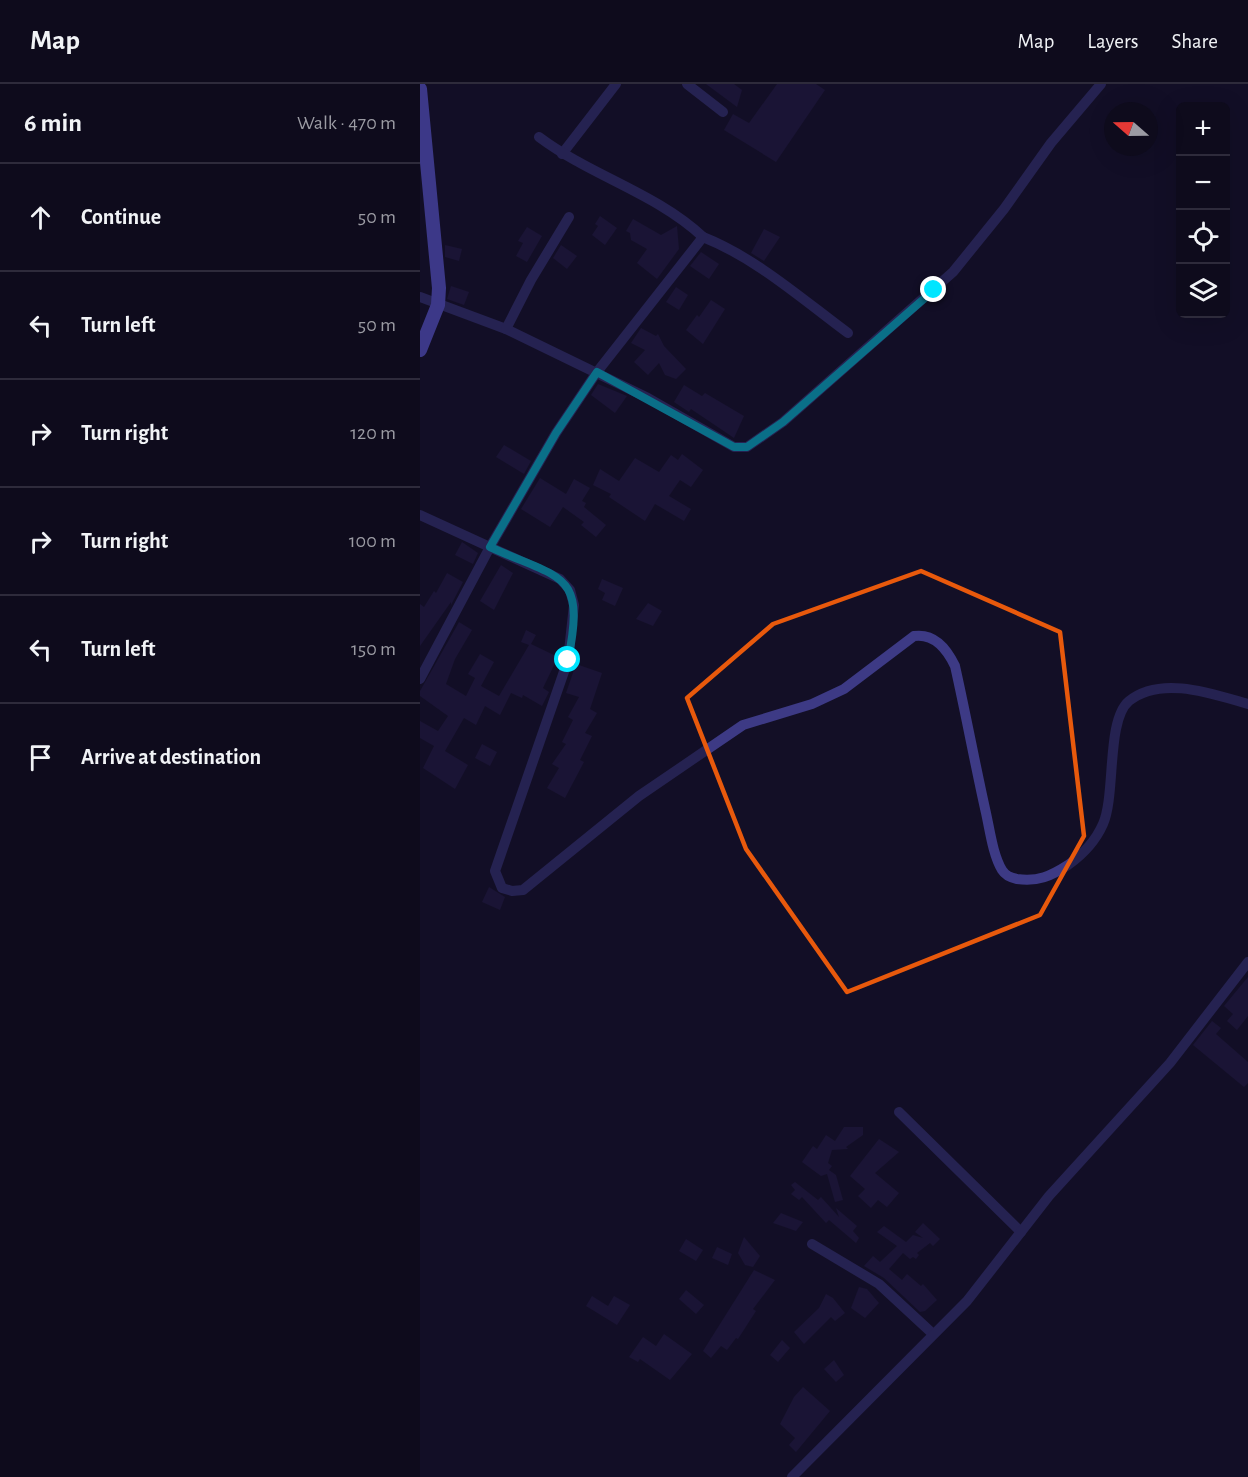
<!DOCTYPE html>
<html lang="en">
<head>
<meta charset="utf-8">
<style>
  body { margin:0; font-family:"Alegreya Sans",sans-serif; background:#1c1929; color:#f1f3f6 }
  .controls { position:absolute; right:18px; top:18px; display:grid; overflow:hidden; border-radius:9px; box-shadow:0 6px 24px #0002 }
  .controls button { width:54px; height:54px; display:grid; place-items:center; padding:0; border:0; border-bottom:2px solid #2e2b3b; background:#0e0b1c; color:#f1f3f6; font:30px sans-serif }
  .compass { position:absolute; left:684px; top:18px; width:54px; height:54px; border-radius:50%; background:#0e0b1c; box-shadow:0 6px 24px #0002; rotate:290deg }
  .stop { position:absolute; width:18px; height:18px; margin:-14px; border:4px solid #00e5ff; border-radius:50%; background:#fff }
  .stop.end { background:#00e5ff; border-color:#fff; box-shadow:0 2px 6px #0008 }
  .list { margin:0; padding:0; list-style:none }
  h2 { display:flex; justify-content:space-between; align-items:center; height:78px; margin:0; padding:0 24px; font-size:26px }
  h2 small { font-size:20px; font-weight:400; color:#9b9ba3 }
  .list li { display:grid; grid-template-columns:39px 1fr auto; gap:18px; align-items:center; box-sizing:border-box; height:108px; padding:0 24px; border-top:2px solid #2e2b3b }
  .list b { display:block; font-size:22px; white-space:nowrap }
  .list em { font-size:20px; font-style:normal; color:#9b9ba3 }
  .icon { flex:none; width:33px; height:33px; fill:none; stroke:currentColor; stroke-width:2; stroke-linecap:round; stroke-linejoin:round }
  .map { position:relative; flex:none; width:828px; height:1393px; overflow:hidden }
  header { display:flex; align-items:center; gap:36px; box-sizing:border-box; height:84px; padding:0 30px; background:#0e0b1c; border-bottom:2px solid #2e2b3b }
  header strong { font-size:28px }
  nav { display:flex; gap:33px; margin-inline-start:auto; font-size:21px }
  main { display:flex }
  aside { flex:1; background:#0e0b1c }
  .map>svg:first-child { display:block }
  .building { fill:#241b47 }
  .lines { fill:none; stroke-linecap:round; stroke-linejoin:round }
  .minor { stroke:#3d3a85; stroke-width:10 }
  .secondary { stroke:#6f6bff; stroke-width:14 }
  .route { stroke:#00e5ff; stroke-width:8 }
  .marked { fill:none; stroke:#e8590c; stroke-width:4.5; stroke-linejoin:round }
</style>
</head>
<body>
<header>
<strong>Map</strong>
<nav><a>Map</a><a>Layers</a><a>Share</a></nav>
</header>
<main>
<aside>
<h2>6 min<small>Walk · 470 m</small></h2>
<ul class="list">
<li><svg class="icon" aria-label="ahead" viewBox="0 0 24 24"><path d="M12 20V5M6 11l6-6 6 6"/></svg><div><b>Continue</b></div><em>50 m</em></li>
<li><svg class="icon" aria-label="left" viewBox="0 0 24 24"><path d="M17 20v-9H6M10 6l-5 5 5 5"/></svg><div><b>Turn left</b></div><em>50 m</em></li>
<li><svg class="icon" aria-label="right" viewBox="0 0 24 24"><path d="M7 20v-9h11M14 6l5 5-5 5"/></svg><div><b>Turn right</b></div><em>120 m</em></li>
<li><svg class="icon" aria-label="right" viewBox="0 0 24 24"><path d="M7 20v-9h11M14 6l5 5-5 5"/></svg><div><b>Turn right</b></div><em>100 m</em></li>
<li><svg class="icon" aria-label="left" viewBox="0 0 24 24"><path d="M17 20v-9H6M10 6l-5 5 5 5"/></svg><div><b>Turn left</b></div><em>150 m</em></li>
<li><svg class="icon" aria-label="arrive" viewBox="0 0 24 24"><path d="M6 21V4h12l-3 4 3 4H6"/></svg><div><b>Arrive at destination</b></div></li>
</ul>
</aside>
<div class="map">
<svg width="828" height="1393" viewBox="0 0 828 1393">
  <rect width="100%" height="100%" fill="#130f26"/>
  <!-- building -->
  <g class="building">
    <path d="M286,0H314L322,6L317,23Z"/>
    <path d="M357,0H396L405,6L356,78L304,46L313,30L329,39Z"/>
    <path d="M180,132L197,144L185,161L172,151L178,142L175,140Z"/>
    <path d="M213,135L241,151L257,142L259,165L237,195L217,179L227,165L211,156L210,149L206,147Z"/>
    <path d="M107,143L122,152L107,178L96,172L103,159L98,157Z"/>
    <path d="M344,145L360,153L344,177L331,169Z"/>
    <path d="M25,161L42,165L39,177L25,173Z"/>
    <path d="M141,161L157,172L147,185L133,174Z"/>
    <path d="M281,168L299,180L289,195L270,182Z"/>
    <path d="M31,202L49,208L44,221L27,215Z"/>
    <path d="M256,203L268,211L259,226L246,218Z"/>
    <path d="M291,216L305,225L283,260L266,246L277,231L279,233Z"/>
    <path d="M221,244L236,252L238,250L244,262L266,285L256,295L245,291L239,279L228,291L214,278L225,266L211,259Z"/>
    <path d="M178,300L207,312L195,329L171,311Z"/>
    <path d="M264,301L282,312L285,309L324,332L314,354L271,325L269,328L254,318Z"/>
    <path d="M84,361L111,377L104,390L76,373Z"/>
    <path d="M262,370L283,386L271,403L260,396L249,412L271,425L264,437L235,420L225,437L189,413L191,410L173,401L180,385L199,397L215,374L239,388L251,371L258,376Z"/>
    <path d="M120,394L146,410L154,395L170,404L162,417L166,419L164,423L186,441L176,453L161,441L164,438L143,423L130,443L101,425Z"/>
    <path d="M42,458L58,469L53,480L35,471Z"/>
    <path d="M81,481L93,489L74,526L60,517Z"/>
    <path d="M27,489L43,498L31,521V518L0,562V520L4,523L14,507L16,509Z"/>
    <path d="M182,495L203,504L195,522L182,516L185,509L178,505Z"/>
    <path d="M228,519L242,527L233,542L216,535Z"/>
    <path d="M39,538L52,546L35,575L26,600L46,612L55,594L48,590L60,570L74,578L61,602L79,612L109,561L101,558L106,546L116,551L111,560L138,573L123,604L129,608L122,622L103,611L102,614L91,609L80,631L65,622L56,641L44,634L25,667L48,681L35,705L3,684L14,662L0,654V637L18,647L28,632L0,612V607Z"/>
    <path d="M156,580L182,589L170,625L177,629L165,649L172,652L160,676L164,678L145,714L127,704L139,684L132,680L146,660L142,658L153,636L148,633L159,613L146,609Z"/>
    <path d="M62,660L77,668L70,682L55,674Z"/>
    <path d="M69,803L85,813L80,826L62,818Z"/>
    <path d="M828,893V932L817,946L807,937L813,930L804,922Z"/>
    <path d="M792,937L801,944L796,950L828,978V999L824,1003L773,961Z"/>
    <path d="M424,1043H443V1051L426,1063L428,1065L412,1066L408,1079L412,1082L409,1086L416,1091L423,1116L415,1118L407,1090L401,1092L382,1078L393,1062L397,1065L406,1051L415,1057Z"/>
    <path d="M459,1055L479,1068L455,1089L479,1109L467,1123L458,1116L451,1124L438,1112L445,1105L430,1092Z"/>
    <path d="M375,1098L398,1116L401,1113L419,1133L416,1124L437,1142L433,1147L439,1154L436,1159L409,1136L406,1139L382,1113L379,1116L371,1110L375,1106L371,1101Z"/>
    <path d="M361,1129L383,1138L376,1147L353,1139Z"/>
    <path d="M503,1139L520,1155L513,1162L510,1159L497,1169L499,1171L496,1175L493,1173L490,1175L483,1169L469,1185L482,1196L487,1190L501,1202L503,1200L517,1216L505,1227L500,1228L464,1194L444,1182L453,1172L460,1178L477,1162L457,1148L464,1142L486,1158L493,1151L503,1154L495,1148Z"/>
    <path d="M324,1153L340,1172L333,1183L325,1181L318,1169Z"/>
    <path d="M266,1155L283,1166L276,1177L259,1167Z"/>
    <path d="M297,1163L312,1170L308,1181L292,1174Z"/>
    <path d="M334,1186L355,1196L333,1225L336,1227L318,1255L316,1254L307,1266L301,1262L291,1274L283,1267Z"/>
    <path d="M439,1203L447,1205L459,1219L445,1234L431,1224Z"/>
    <path d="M266,1206L284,1221L276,1230L259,1215Z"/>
    <path d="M406,1210L413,1214L425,1229L415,1237L411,1233L384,1260L374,1248L399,1224Z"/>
    <path d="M172,1212L188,1222L194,1212L210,1221L197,1241L166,1222Z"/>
    <path d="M244,1250L272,1270L250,1296L220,1275L218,1278L209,1273L223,1253L236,1262Z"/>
    <path d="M362,1256L370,1264L358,1278L350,1271Z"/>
    <path d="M414,1276L424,1291L416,1298L404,1285Z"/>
    <path d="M383,1303L410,1327L376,1368L369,1361L375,1354L360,1340L374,1313Z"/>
  </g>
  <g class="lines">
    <!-- minor -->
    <g class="minor">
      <path d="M267,0L303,28"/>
      <path d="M142,70L196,0"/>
      <path d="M283,153C336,174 382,215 428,249"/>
      <path d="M0,213L86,245L228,314L314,363H327L363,338L533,188L584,125L631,59L681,0"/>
      <path d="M86,245L111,196L149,133"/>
      <path d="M0,431L140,495L150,506L154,521L148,576L75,787L82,804L92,807L103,806L219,712L323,641L392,620L424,605L494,552C515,549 527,565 535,582C546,631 555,680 566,729C570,747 573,771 582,786C585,791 592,794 597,795C618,798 631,792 648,781C662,771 676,756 683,740C696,711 686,636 709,617C741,591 793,610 828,620"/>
      <path d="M0,595L70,463L136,349L177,288L283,153C236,109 171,92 119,53"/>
      <path d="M479,1028L601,1148"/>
      <path d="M392,1160L459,1200L513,1250"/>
      <path d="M372,1393L547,1217L629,1112L750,979L828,878"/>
    </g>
    <!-- secondary -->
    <path class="secondary" d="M0,5L19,204L18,221L0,266"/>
  </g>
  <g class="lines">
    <!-- route -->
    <path class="route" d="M148,576C166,487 142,496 70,463L136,349L177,288L314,363H327L363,338L514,206"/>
  </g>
  <!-- marked area -->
  <path d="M0 0H828V1393H0ZM501,487L640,548L664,752L620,831L427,908L326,765L267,614L353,540Z" fill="#130f26" fill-opacity=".55" fill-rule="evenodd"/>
  <path class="marked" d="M501,487L640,548L664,752L620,831L427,908L326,765L267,614L353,540Z"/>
</svg>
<div class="controls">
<button>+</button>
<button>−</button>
<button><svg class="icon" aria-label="locate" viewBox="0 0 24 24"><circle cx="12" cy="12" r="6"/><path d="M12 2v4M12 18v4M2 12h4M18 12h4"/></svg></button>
<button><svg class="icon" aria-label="layers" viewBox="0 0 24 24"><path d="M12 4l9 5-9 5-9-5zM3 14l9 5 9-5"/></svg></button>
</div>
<svg class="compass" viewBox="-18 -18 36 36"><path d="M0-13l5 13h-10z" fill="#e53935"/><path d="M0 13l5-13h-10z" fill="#9b9ba3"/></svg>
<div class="stop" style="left:148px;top:576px"></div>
<div class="stop end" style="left:514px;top:206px"></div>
</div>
</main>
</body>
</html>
